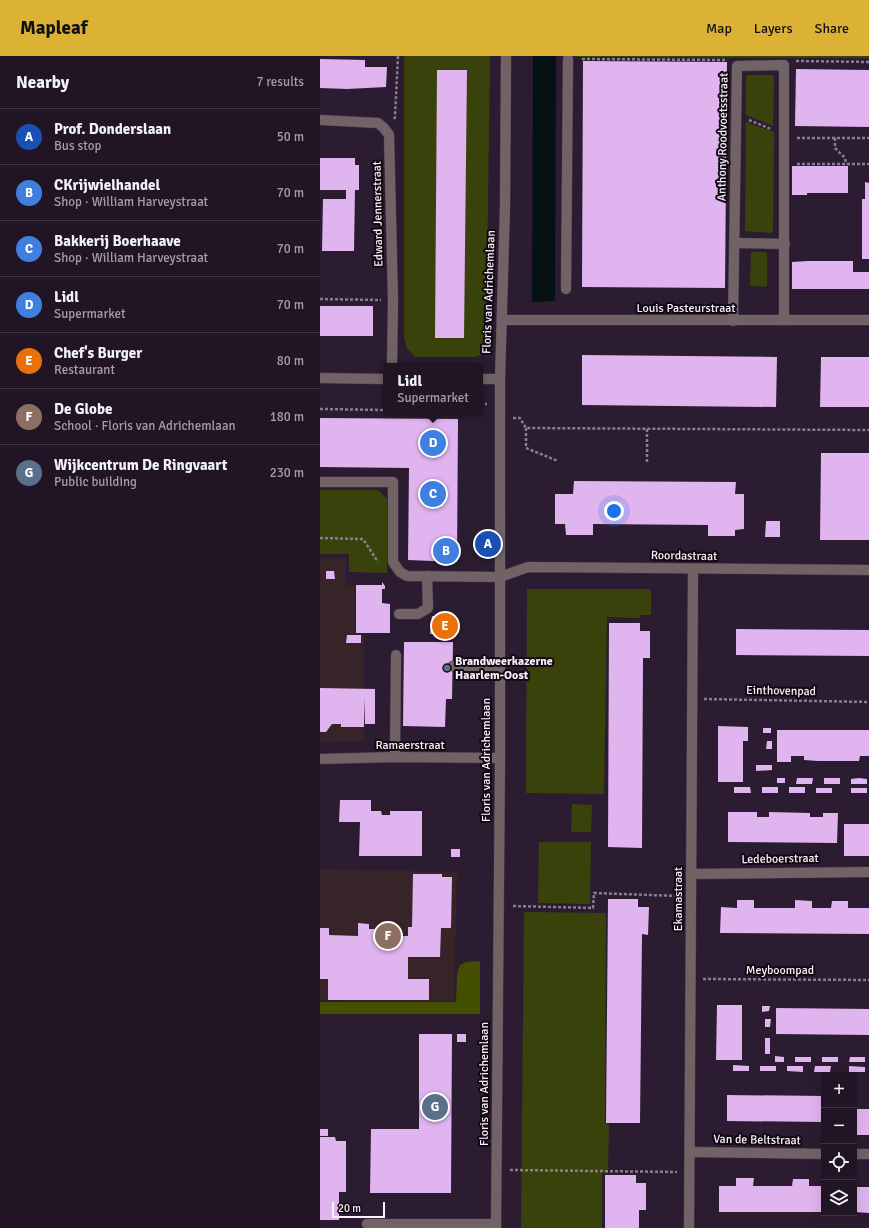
<!DOCTYPE html>
<html lang="en">
<head>
<meta charset="utf-8">
<style>
  body { margin:0; font-family:Signika,sans-serif; background:#291e2d; color:#f1f3f6 }
  .controls { position:absolute; right:12px; bottom:12px; display:grid; overflow:hidden; border-radius:0px; box-shadow:0 4px 16px #0002 }
  .controls button { width:36px; height:36px; display:grid; place-items:center; padding:0; border:0; border-bottom:1px solid #3e3442; background:#211525; color:#f1f3f6; font:20px sans-serif }
  .scale { position:absolute; left:12px; bottom:10px; width:53px; box-sizing:border-box; padding-left:4px; border:2px solid #fbf0fe; border-top:0; font-size:11px; line-height:14px; white-space:nowrap; color:#fbf0fe; -webkit-text-stroke:3px #100912; paint-order:stroke }
  .you { position:absolute; left:294px; top:455px; width:14px; height:14px; margin:-10px; border:3px solid #fff; border-radius:50%; background:#1a73e8; box-shadow:0 0 0 6px #1a73e833 }
  .badge { display:grid; place-items:center; width:26px; height:26px; border-radius:50%; background:#dbb233; color:#fff; font-size:13px; font-weight:700 }
  .pin { position:absolute; translate:-50% -50%; border:2px solid #fff; box-shadow:0 1px 4px #0006 }
  .popup { position:absolute; left:63px; top:307px; width:100px; height:52px; box-sizing:border-box; display:grid; place-content:center; border-radius:0px; background:#211525; filter:drop-shadow(0 1px 3px #0005); font-size:13px; white-space:nowrap; color:#a29fa7 }
  .popup b { font-size:15px; color:#f1f3f6 }
  .popup::after { content:''; position:absolute; left:50%; top:100%; margin-left:-8px; border:8px solid transparent; border-top-color:#211525 }
  .list { margin:0; padding:0; list-style:none }
  h2 { display:flex; justify-content:space-between; align-items:center; height:52px; margin:0; padding:0 16px; font-size:17px }
  h2 small { font-size:13px; font-weight:400; color:#a29fa7 }
  .list li { display:grid; grid-template-columns:26px 1fr auto; gap:12px; align-items:center; box-sizing:border-box; height:56px; padding:0 16px; border-top:1px solid #3e3442 }
  .list b { display:block; font-size:15px; white-space:nowrap }
  .list p { margin:0; font-size:13px; white-space:nowrap; color:#a29fa7 }
  .list em { font-size:13px; font-style:normal; color:#a29fa7 }
  .icon { flex:none; width:22px; height:22px; fill:none; stroke:currentColor; stroke-width:2; stroke-linecap:round; stroke-linejoin:round }
  .map { position:relative; flex:none; width:549px; height:1172px; overflow:hidden }
  header { display:flex; align-items:center; gap:24px; box-sizing:border-box; height:56px; padding:0 20px; background:#dbb233; color:#111 }
  header strong { font-size:19px }
  nav { display:flex; gap:22px; margin-inline-start:auto; font-size:14px }
  main { display:flex }
  aside { flex:1; background:#211525 }
  .map>svg:first-child { display:block }
  .education { fill:#372428 }
  .green { fill:#3a420c }
  .forest { fill:#434e00 }
  .water { fill:#051113 }
  .building { fill:#e0b4ee }
  .lines { fill:none; stroke-linecap:round; stroke-linejoin:round }
  .service-casing { stroke:#493a4e; stroke-width:11 }
  .pedestrian-casing { stroke:#493a4e; stroke-width:11 }
  .minor-casing { stroke:#493a4e; stroke-width:11 }
  .tertiary-casing { stroke:#493a4e; stroke-width:11 }
  .path { stroke:#8b7d8f; stroke-width:2.5; stroke-dasharray:3 2; stroke-linecap:butt }
  .service { stroke:#716266; stroke-width:10 }
  .pedestrian { stroke:#716266; stroke-width:10 }
  .minor { stroke:#716266; stroke-width:10 }
  .tertiary { stroke:#716266; stroke-width:10 }
  .service-dot { fill:#5c6f8a; stroke:#100912; stroke-width:1.5 }
  .labels { text-anchor:middle; dominant-baseline:central; stroke-width:4; stroke-linejoin:round; paint-order:stroke }
  .street-label { font-size:12px; fill:#fbf0fe; stroke:#100912 }
  .poi-label { font-size:12px; font-weight:bold; fill:#fbf0fe; stroke:#100912; text-anchor:start }
</style>
</head>
<body>
<header>
<strong>Mapleaf</strong>
<nav><a>Map</a><a>Layers</a><a>Share</a></nav>
</header>
<main>
<aside>
<h2>Nearby<small>7 results</small></h2>
<ul class="list">
<li><span class="badge" style="background:#1a4fb4">A</span><div><b>Prof. Donderslaan</b><p>Bus stop</p></div><em>50 m</em></li>
<li><span class="badge" style="background:#3f7fe0">B</span><div><b>CKrijwielhandel</b><p>Shop · William Harveystraat</p></div><em>70 m</em></li>
<li><span class="badge" style="background:#3f7fe0">C</span><div><b>Bakkerij Boerhaave</b><p>Shop · William Harveystraat</p></div><em>70 m</em></li>
<li><span class="badge" style="background:#3f7fe0">D</span><div><b>Lidl</b><p>Supermarket</p></div><em>70 m</em></li>
<li><span class="badge" style="background:#e8710a">E</span><div><b>Chef's Burger</b><p>Restaurant</p></div><em>80 m</em></li>
<li><span class="badge" style="background:#8d6e63">F</span><div><b>De Globe</b><p>School · Floris van Adrichemlaan</p></div><em>180 m</em></li>
<li><span class="badge" style="background:#5c6f8a">G</span><div><b>Wijkcentrum De Ringvaart</b><p>Public building</p></div><em>230 m</em></li>
</ul>
</aside>
<div class="map">
<svg width="549" height="1172" viewBox="0 0 549 1172">
  <rect width="100%" height="100%" fill="#2c1c31"/>
  <!-- education -->
  <g class="education">
    <path d="M0,502H26V529L35,530V578L44,579V685L0,686Z"/>
    <path d="M0,813L137,816L134,946L0,944Z"/>
  </g>
  <!-- green -->
  <g class="green">
    <path d="M84,0H170L166,288L165,297L155,301H95L87,292L84,281Z"/>
    <path d="M255,0H549V2L255,1Z"/>
    <path d="M428,19H452L454,21L453,70L426,59V20Z"/>
    <path d="M426,66L454,76L453,175L451,177L425,175Z"/>
    <path d="M432,196H445L447,198V229L446,231L432,230L430,229L431,197Z"/>
    <path d="M0,434H58L67,443V517L29,516V498H0Z"/>
    <path d="M207,533H329L331,536V559H319L320,562L287,561L284,738L206,737Z"/>
    <path d="M252,748L272,749L271,776H251Z"/>
    <path d="M219,786H271L270,848L218,847Z"/>
    <path d="M204,856L286,857L285,1067L289,1068L288,1117H282V1172H201Z"/>
  </g>
  <!-- forest -->
  <path class="forest" d="M160,905V958H0V946H136L137,917L140,909L146,906Z"/>
  <!-- water -->
  <path class="water" d="M213,0H236L235,245L212,246Z"/>
  <!-- building -->
  <g class="building">
    <path d="M0,3L45,4V11H67L66,31L27,33L0,32Z"/>
    <path d="M263,5L407,6L405,232L262,231Z"/>
    <path d="M476,13L549,14V71L475,70Z"/>
    <path d="M117,14H147L144,282H115Z"/>
    <path d="M0,102H35V109H39V134H35L34,195H2L3,143H26V134H0Z"/>
    <path d="M472,110H528V137H487V139H472Z"/>
    <path d="M545,126L549,127V203H542V143H545Z"/>
    <path d="M488,205H533V216H549V233H472V206Z"/>
    <rect x="0" y="250" width="53" height="30"/>
    <path d="M262,299L457,301L456,351L262,349Z"/>
    <path d="M501,301H549V351H500Z"/>
    <path d="M0,362L138,363L137,506L88,504L89,412L0,411Z"/>
    <path d="M501,397H549V484H500Z"/>
    <path d="M254,425L416,426L415,438H424V473L415,474V480H388V469L273,468V479H246L245,468H235V438H253Z"/>
    <path d="M446,465H460V481H445Z"/>
    <path d="M6,515H14L15,523H6Z"/>
    <path d="M62,526L65,530V533H62V547L70,548V577H36V529H62Z"/>
    <path d="M112,560H133V578H110Z"/>
    <path d="M289,567H320V575H330V602H323L322,792L288,791Z"/>
    <path d="M416,573L549,574V600L416,599Z"/>
    <path d="M27,579H41V587H26Z"/>
    <path d="M84,586H133L132,643H126L125,671L83,670Z"/>
    <path d="M0,632L55,633V668H45L44,642V671H21V668H12L6,676H0Z"/>
    <path d="M398,670L428,671V685H423V726H398Z"/>
    <rect x="443" y="672" width="8" height="5"/>
    <path d="M457,674H549V700H540L539,705H498L484,704V700H471V706H457Z"/>
    <path d="M447,685H452V693H446Z"/>
    <path d="M436,709H452V714L436,715Z"/>
    <rect x="457" y="722" width="8" height="5"/>
    <path d="M477,722H493L492,728H476Z"/>
    <rect x="504" y="722" width="16" height="6"/>
    <path d="M539,722L547,723V728H531V723Z"/>
    <path d="M414,731H430L431,737H414Z"/>
    <rect x="442" y="731" width="16" height="6"/>
    <rect x="469" y="731" width="16" height="6"/>
    <rect x="496" y="732" width="16" height="5"/>
    <rect x="531" y="732" width="16" height="5"/>
    <path d="M20,744H51V755H61L62,759H70V755H102V800H39L40,766H19Z"/>
    <path d="M408,756H437V761H449V756L490,757V761H503V757H518L517,787L408,786Z"/>
    <rect x="524" y="768" width="25" height="32"/>
    <rect x="131" y="793" width="9" height="8"/>
    <path d="M93,818H122V821H132L131,872H121L120,901H88V923H109V944H8V923H0V872H9V879L38,880V867L49,868V873H80V880H88V871H92Z"/>
    <path d="M288,843H318V851H329L328,879L322,878L320,1067H286Z"/>
    <path d="M417,844H434V852H475V844L492,845V852H511L512,845H528V852H549V878L400,877L401,851L417,852Z"/>
    <path d="M397,949H422V1004H396Z"/>
    <path d="M442,950H450L449,955L442,956Z"/>
    <path d="M456,952L549,953V979L456,978Z"/>
    <path d="M445,963H451L450,971H445Z"/>
    <path d="M99,978H132L131,1137H50L51,1073H99Z"/>
    <rect x="137" y="978" width="9" height="8"/>
    <rect x="445" y="982" width="5" height="16"/>
    <path d="M455,1000L464,1001V1006H455Z"/>
    <rect x="475" y="1001" width="16" height="5"/>
    <rect x="502" y="1001" width="16" height="5"/>
    <path d="M530,1001H545V1006H529Z"/>
    <path d="M413,1009L429,1010V1015H413Z"/>
    <rect x="440" y="1010" width="16" height="5"/>
    <path d="M467,1010H483V1016L467,1015Z"/>
    <path d="M495,1010H511L510,1016H494Z"/>
    <path d="M529,1010L545,1011V1016H529Z"/>
    <path d="M407,1039L504,1040V1066L407,1065Z"/>
    <rect x="534" y="1053" width="15" height="26"/>
    <rect x="0" y="1073" width="8" height="7"/>
    <path d="M0,1081H15L16,1085H26V1136H19V1164H0Z"/>
    <path d="M285,1119H316V1127H326V1154H319V1172H285Z"/>
    <path d="M416,1122H434L433,1130H472L473,1123H489V1130H504V1156H399V1130H416Z"/>
    <path d="M534,1131H549V1157L534,1156Z"/>
  </g>
  <g class="lines">
    <!-- service casing -->
    <g class="service-casing">
      <g id="service">
        <path d="M414,187L465,188"/>
        <path d="M413,265L417,10L464,9V264"/>
        <path d="M133,610H179"/>
        <path d="M47,1168H176"/>
      </g>
    </g>
    <!-- pedestrian casing -->
    <g class="pedestrian-casing">
      <path id="pedestrian" d="M246,233L248,3"/>
    </g>
    <!-- minor casing -->
    <g class="minor-casing">
      <g id="minor">
        <path d="M0,64L58,67L64,72L69,79L73,244L72,310"/>
        <path d="M182,264H549"/>
        <path d="M0,322L66,323"/>
        <path d="M160,323H180"/>
        <path d="M0,426H73V506L80,516L87,520L180,521L208,511L549,514"/>
        <path d="M79,558H98L108,552L107,520"/>
        <path d="M75,701L76,599"/>
        <path d="M0,703L75,701L180,702"/>
        <path d="M371,818L549,816"/>
        <path d="M370,1096L504,1098"/>
        <path d="M534,1098H549"/>
        <path d="M369,1172L373,514"/>
      </g>
    </g>
    <!-- tertiary casing -->
    <g class="tertiary-casing">
      <path id="tertiary" d="M176,1172L180,702V323L185,150L186,0"/>
    </g>
    <!-- path -->
    <g class="path">
      <path d="M262,3L405,4"/>
      <path d="M476,5L549,6"/>
      <path d="M74,63L75,61L78,0"/>
      <path d="M429,64L451,73"/>
      <path d="M477,82H549"/>
      <path d="M515,82V92L525,102L526,108"/>
      <path d="M477,108H549"/>
      <path d="M0,243L61,244"/>
      <path d="M160,348H167"/>
      <path d="M0,353L66,354"/>
      <path d="M193,362H200L206,372L549,374"/>
      <path d="M206,372V392L238,405"/>
      <path d="M327,406V373"/>
      <path d="M0,482L43,483L58,506"/>
      <path d="M384,643L549,646"/>
      <path d="M193,850L273,852L274,837L358,840"/>
      <path d="M383,923L549,924"/>
      <path d="M190,1114L357,1116"/>
    </g>
    <!-- service -->
    <use href="#service" class="service"/>
    <!-- pedestrian -->
    <use href="#pedestrian" class="pedestrian"/>
    <!-- minor -->
    <use href="#minor" class="minor"/>
    <!-- tertiary -->
    <use href="#tertiary" class="tertiary"/>
  </g>
  <!-- markers -->
  <circle class="service-dot" cx="127" cy="612" r="4"/>
  <g class="labels">
    <!-- street labels -->
    <g class="street-label">
      <text transform="translate(403 81) rotate(-89)">Anthony Roodvoetsstraat</text>
      <text transform="translate(58 158) rotate(-91)">Edward Jennerstraat</text>
      <text transform="translate(169 236) rotate(-88)">Floris van Adrichemlaan</text>
      <text x="366" y="252">Louis Pasteurstraat</text>
      <text transform="translate(364 500) rotate(1)">Roordastraat</text>
      <text transform="translate(461 635) rotate(1)">Einthovenpad</text>
      <text x="90" y="689">Ramaerstraat</text>
      <text transform="translate(166 704) rotate(-90)">Floris van Adrichemlaan</text>
      <text transform="translate(460 803) rotate(-1)">Ledeboerstraat</text>
      <text transform="translate(358 843) rotate(-90)">Ekamastraat</text>
      <text x="460" y="914">Meyboompad</text>
      <text transform="translate(164 1028) rotate(-90)">Floris van Adrichemlaan</text>
      <text transform="translate(437 1084) rotate(1)">Van de Beltstraat</text>
    </g>
    <!-- poi labels -->
    <g class="poi-label">
      <text x="135" y="605">Brandweerkazerne<tspan x="135" dy="14">Haarlem-Oost</tspan></text>
    </g>
  </g>
</svg>
<div class="controls">
<button>+</button>
<button>−</button>
<button><svg class="icon" aria-label="locate" viewBox="0 0 24 24"><circle cx="12" cy="12" r="6"/><path d="M12 2v4M12 18v4M2 12h4M18 12h4"/></svg></button>
<button><svg class="icon" aria-label="layers" viewBox="0 0 24 24"><path d="M12 4l9 5-9 5-9-5zM3 14l9 5 9-5"/></svg></button>
</div>
<div class="scale">20 m</div>
<div class="you"></div>
<div class="pin badge" style="left:168px;top:488px;background:#1a4fb4">A</div>
<div class="pin badge" style="left:126px;top:495px;background:#3f7fe0">B</div>
<div class="pin badge" style="left:113px;top:438px;background:#3f7fe0">C</div>
<div class="pin badge" style="left:113px;top:387px;background:#3f7fe0">D</div>
<div class="popup"><b>Lidl</b>Supermarket</div>
<div class="pin badge" style="left:125px;top:570px;background:#e8710a">E</div>
<div class="pin badge" style="left:68px;top:880px;background:#8d6e63">F</div>
<div class="pin badge" style="left:115px;top:1051px;background:#5c6f8a">G</div>
</div>
</main>
</body>
</html>
